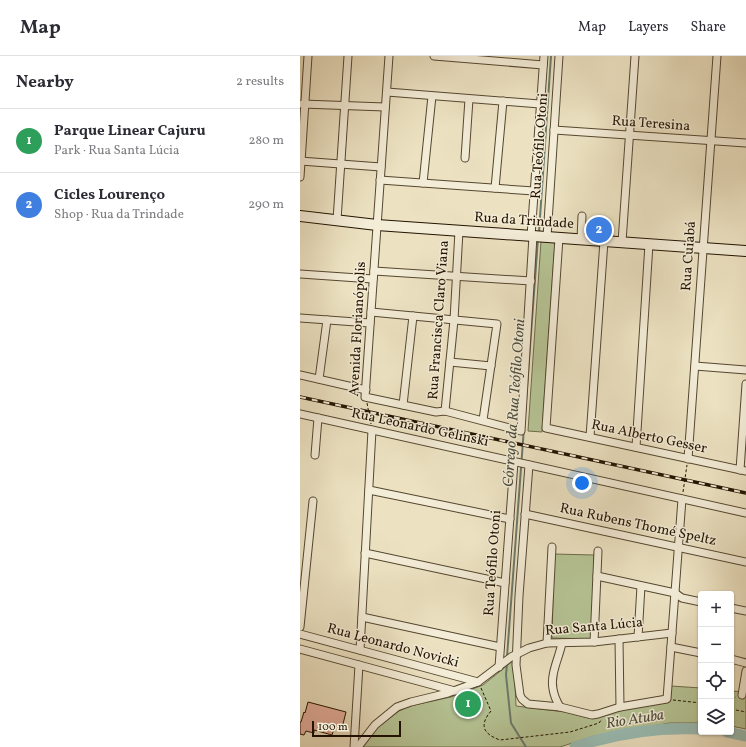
<!DOCTYPE html>
<html lang="en">
<head>
<meta charset="utf-8">
<style>
  body { margin:0; font-family:Vollkorn,serif; background:#f2f2f3; color:#2b2b33 }
  .controls { position:absolute; right:12px; bottom:12px; display:grid; overflow:hidden; border-radius:4px; box-shadow:0 1px 3px #0004 }
  .controls button { width:36px; height:36px; display:grid; place-items:center; padding:0; border:0; border-bottom:1px solid #e1e1e2; background:#fff; color:#2b2b33; font:20px sans-serif }
  .scale { position:absolute; left:12px; bottom:10px; width:89px; box-sizing:border-box; padding-left:4px; border:2px solid #231300; border-top:0; font-size:11px; line-height:14px; white-space:nowrap; color:#231300; -webkit-text-stroke:3px #f3ecd7; paint-order:stroke }
  .you { position:absolute; left:282px; top:427px; width:14px; height:14px; margin:-10px; border:3px solid #fff; border-radius:50%; background:#1a73e8; box-shadow:0 0 0 6px #1a73e833 }
  .badge { display:grid; place-items:center; width:26px; height:26px; border-radius:50%; background:#ea580c; color:#fff; font-size:13px; font-weight:700 }
  .pin { position:absolute; translate:-50% -50%; border:2px solid #fff; box-shadow:0 1px 4px #0006 }
  .list { margin:0; padding:0; list-style:none }
  h2 { display:flex; justify-content:space-between; align-items:center; height:52px; margin:0; padding:0 16px; font-size:17px }
  h2 small { font-size:13px; font-weight:400; color:#7c7c81 }
  .list li { display:grid; grid-template-columns:26px 1fr auto; gap:12px; align-items:center; box-sizing:border-box; height:64px; padding:0 16px; border-top:1px solid #e1e1e2 }
  .list b { display:block; font-size:15px; white-space:nowrap }
  .list p { margin:0; font-size:13px; white-space:nowrap; color:#7c7c81 }
  .list em { font-size:13px; font-style:normal; color:#7c7c81 }
  .icon { flex:none; width:22px; height:22px; fill:none; stroke:currentColor; stroke-width:2; stroke-linecap:round; stroke-linejoin:round }
  .map { position:relative; flex:none; width:446px; height:691px; overflow:hidden }
  header { display:flex; align-items:center; gap:24px; box-sizing:border-box; height:56px; padding:0 20px; background:#fff; border-bottom:1px solid #e1e1e2 }
  header strong { font-size:19px }
  nav { display:flex; gap:22px; margin-inline-start:auto; font-size:14px }
  main { display:flex }
  aside { flex:1; background:#fff }
  .map>svg:first-child { display:block }
  .green { fill:#b6c495; stroke:#6c6c4a }
  .lines { fill:none; stroke-linecap:round; stroke-linejoin:round }
  .stream { stroke:#6a796d; stroke-width:2 }
  .river { stroke:#99bdb5; stroke-width:11 }
  .building { fill:#e6b09f; stroke:#231300 }
  .minor-casing { stroke:#554730; stroke-width:9 }
  .secondary-casing { stroke:#231300; stroke-width:12 }
  .path { stroke:#231300; stroke-width:1; stroke-dasharray:3 2; stroke-linecap:butt }
  .minor { stroke:#f3ecd7; stroke-width:7 }
  .secondary { stroke:#f3ecd7; stroke-width:10 }
  .rail-casing { stroke:#231300; stroke-width:3.5 }
  .rail { stroke:#f3ecd7; stroke-width:2; stroke-dasharray:6; stroke-linecap:butt }
  .labels { text-anchor:middle; dominant-baseline:central; stroke-width:3; stroke-linejoin:round; paint-order:stroke }
  .street-label { font-size:14px; fill:#231300; stroke:#f3ecd7 }
  .water-label { font-size:15px; font-style:italic; fill:#4c4e3f; stroke:#f3ecd7 }
</style>
</head>
<body>
<header>
<strong>Map</strong>
<nav><a>Map</a><a>Layers</a><a>Share</a></nav>
</header>
<main>
<aside>
<h2>Nearby<small>2 results</small></h2>
<ul class="list">
<li><span class="badge" style="background:#2e9e5b">1</span><div><b>Parque Linear Cajuru</b><p>Park · Rua Santa Lúcia</p></div><em>280 m</em></li>
<li><span class="badge" style="background:#3f7fe0">2</span><div><b>Cicles Lourenço</b><p>Shop · Rua da Trindade</p></div><em>290 m</em></li>
</ul>
</aside>
<div class="map">
<svg width="446" height="691" viewBox="0 0 446 691">
  <rect width="100%" height="100%" fill="#ece2c2"/>
  <filter id="stains"><feTurbulence type="fractalNoise" baseFrequency=".005" numOctaves="4"/><feColorMatrix values="0 0 0 0 .2 0 0 0 0 .09 0 0 0 0 .02 0 0 0 .5 -.17"/></filter>
  <radialGradient id="worn" r=".72"><stop offset=".6" stop-color="#630" stop-opacity="0"/><stop offset="1" stop-color="#630" stop-opacity=".3"/></radialGradient>
  <!-- green -->
  <g class="green">
    <path d="M241,185L255,186L242,376L228,375Z"/>
    <path d="M254,498L294,499L292,583L252,582Z"/>
    <path d="M214,604L216,650L265,656L288,662L320,654L369,646L371,630L401,632V667H370L294,680L260,691H63L77,672L99,655L110,650L151,641L183,629Z"/>
    <path d="M431,635L446,636V673L431,670Z"/>
  </g>
  <g class="lines">
    <!-- stream -->
    <g class="stream">
      <path d="M239,176L251,0"/>
      <path d="M207,601L238,183"/>
      <path d="M207,608L206,619L211,667L226,691"/>
    </g>
    <!-- river -->
    <g class="river">
      <path d="M427,676L446,680"/>
      <path d="M275,691C316,677 358,671 401,673"/>
    </g>
  </g>
  <!-- building -->
  <path class="building" d="M8,646L46,656L42,672L35,670L32,679L14,674V677L6,675L4,679L0,678V666H1L4,656L5,657Z"/>
  <g class="lines">
    <!-- minor casing -->
    <g class="minor-casing">
      <g id="minor">
        <path d="M89,0L65,341L136,356L145,355L221,375L233,180"/>
        <path d="M134,0L243,9"/>
        <path d="M87,36L240,48"/>
        <path d="M2,48L85,51"/>
        <path d="M254,74L446,87"/>
        <path d="M165,102L169,43"/>
        <path d="M0,105L81,111"/>
        <path d="M0,121L8,0"/>
        <path d="M80,124L234,135"/>
        <path d="M123,127L132,40"/>
        <path d="M195,132L203,45"/>
        <path d="M37,164L48,0"/>
        <path d="M231,180L244,0"/>
        <path d="M247,181L259,0"/>
        <path d="M259,182L246,372L446,415"/>
        <path d="M281,183L282,160"/>
        <path d="M322,186L335,0"/>
        <path d="M74,215L231,225"/>
        <path d="M0,218L73,223"/>
        <path d="M71,256L197,268L183,364"/>
        <path d="M0,262L70,267"/>
        <path d="M150,306L191,310"/>
        <path d="M395,310L446,314"/>
        <path d="M0,319L66,334"/>
        <path d="M19,323L27,264"/>
        <path d="M103,349L113,260"/>
        <path d="M145,355L154,264L159,175"/>
        <path d="M0,358L446,457"/>
        <path d="M290,381L304,185"/>
        <path d="M336,391L349,188"/>
        <path d="M15,399L18,362"/>
        <path d="M388,403L417,0"/>
        <path d="M229,409L219,540L216,609L220,639L222,643L228,648L260,651L292,659L298,658L320,651L367,643L382,443"/>
        <path d="M440,414L446,328"/>
        <path d="M69,434L210,463"/>
        <path d="M225,458L446,506"/>
        <path d="M65,497L205,527"/>
        <path d="M297,520L375,537L382,542L401,546"/>
        <path d="M431,552L446,555"/>
        <path d="M62,561L200,591"/>
        <path d="M0,571L13,445"/>
        <path d="M0,578L178,626"/>
        <path d="M338,581L341,530"/>
        <path d="M319,583L320,651"/>
        <path d="M294,586L298,495"/>
        <path d="M247,587L252,491"/>
        <path d="M371,591L401,597"/>
        <path d="M0,593L155,635"/>
        <path d="M60,594L72,374"/>
        <path d="M431,603L446,607"/>
        <path d="M199,611L214,406"/>
        <path d="M442,639L446,615"/>
        <path d="M260,651C257,646 254,640 253,633C250,618 259,602 262,587"/>
        <path d="M54,691L59,609"/>
        <path d="M58,691L75,669L97,651L111,646L148,637L178,626L211,601L229,592L247,587L294,586L372,577"/>
      </g>
    </g>
    <!-- secondary casing -->
    <g class="secondary-casing">
      <path id="secondary" d="M0,160L77,169L446,195"/>
    </g>
    <!-- path -->
    <g class="path">
      <path d="M67,347L71,368"/>
      <path d="M383,436L387,409"/>
      <path d="M181,632L191,655C179,669 183,678 200,684L270,676L299,667L302,663"/>
      <path d="M431,643L436,641"/>
      <path d="M373,644L401,647"/>
      <path d="M431,653L446,656"/>
    </g>
    <!-- minor -->
    <use href="#minor" class="minor"/>
    <!-- secondary -->
    <use href="#secondary" class="secondary"/>
    <!-- rail casing -->
    <g class="rail-casing">
      <path id="rail" d="M0,341L446,437"/>
    </g>
    <!-- rail -->
    <use href="#rail" class="rail"/>
  </g>
  <g class="labels">
    <!-- street labels -->
    <g class="street-label">
      <text transform="translate(351 68) rotate(4)">Rua Teresina</text>
      <text transform="translate(240 90) rotate(-86)">Rua Teófilo Otoni</text>
      <text transform="translate(224 165) rotate(4)">Rua da Trindade</text>
      <text transform="translate(389 200) rotate(-86)">Rua Cuiabá</text>
      <text transform="translate(139 264) rotate(-86)">Rua Francisca Claro Viana</text>
      <text transform="translate(58 273) rotate(-87)">Avenida Florianópolis</text>
      <text transform="translate(120 372) rotate(12)">Rua Leonardo Gelinski</text>
      <text transform="translate(349 381) rotate(12)">Rua Alberto Gesser</text>
      <text transform="translate(338 469) rotate(12)">Rua Rubens Thomé Speltz</text>
      <text transform="translate(193 507) rotate(-86)">Rua Teófilo Otoni</text>
      <text transform="translate(294 571) rotate(-5)">Rua Santa Lúcia</text>
      <text transform="translate(93 590) rotate(15)">Rua Leonardo Novicki</text>
    </g>
    <!-- water labels -->
    <g class="water-label">
      <text transform="translate(215 347) rotate(-86)">Córrego da Rua Teófilo Otoni</text>
      <text transform="translate(335 664) rotate(-9)">Rio Atuba</text>
    </g>
  </g>
  <rect width="100%" height="100%" filter="url(#stains)"/>
  <rect width="100%" height="100%" fill="url(#worn)"/>
</svg>
<div class="controls">
<button>+</button>
<button>−</button>
<button><svg class="icon" aria-label="locate" viewBox="0 0 24 24"><circle cx="12" cy="12" r="6"/><path d="M12 2v4M12 18v4M2 12h4M18 12h4"/></svg></button>
<button><svg class="icon" aria-label="layers" viewBox="0 0 24 24"><path d="M12 4l9 5-9 5-9-5zM3 14l9 5 9-5"/></svg></button>
</div>
<div class="scale">100 m</div>
<div class="you"></div>
<div class="pin badge" style="left:168px;top:648px;background:#2e9e5b">1</div>
<div class="pin badge" style="left:299px;top:174px;background:#3f7fe0">2</div>
</div>
</main>
</body>
</html>
